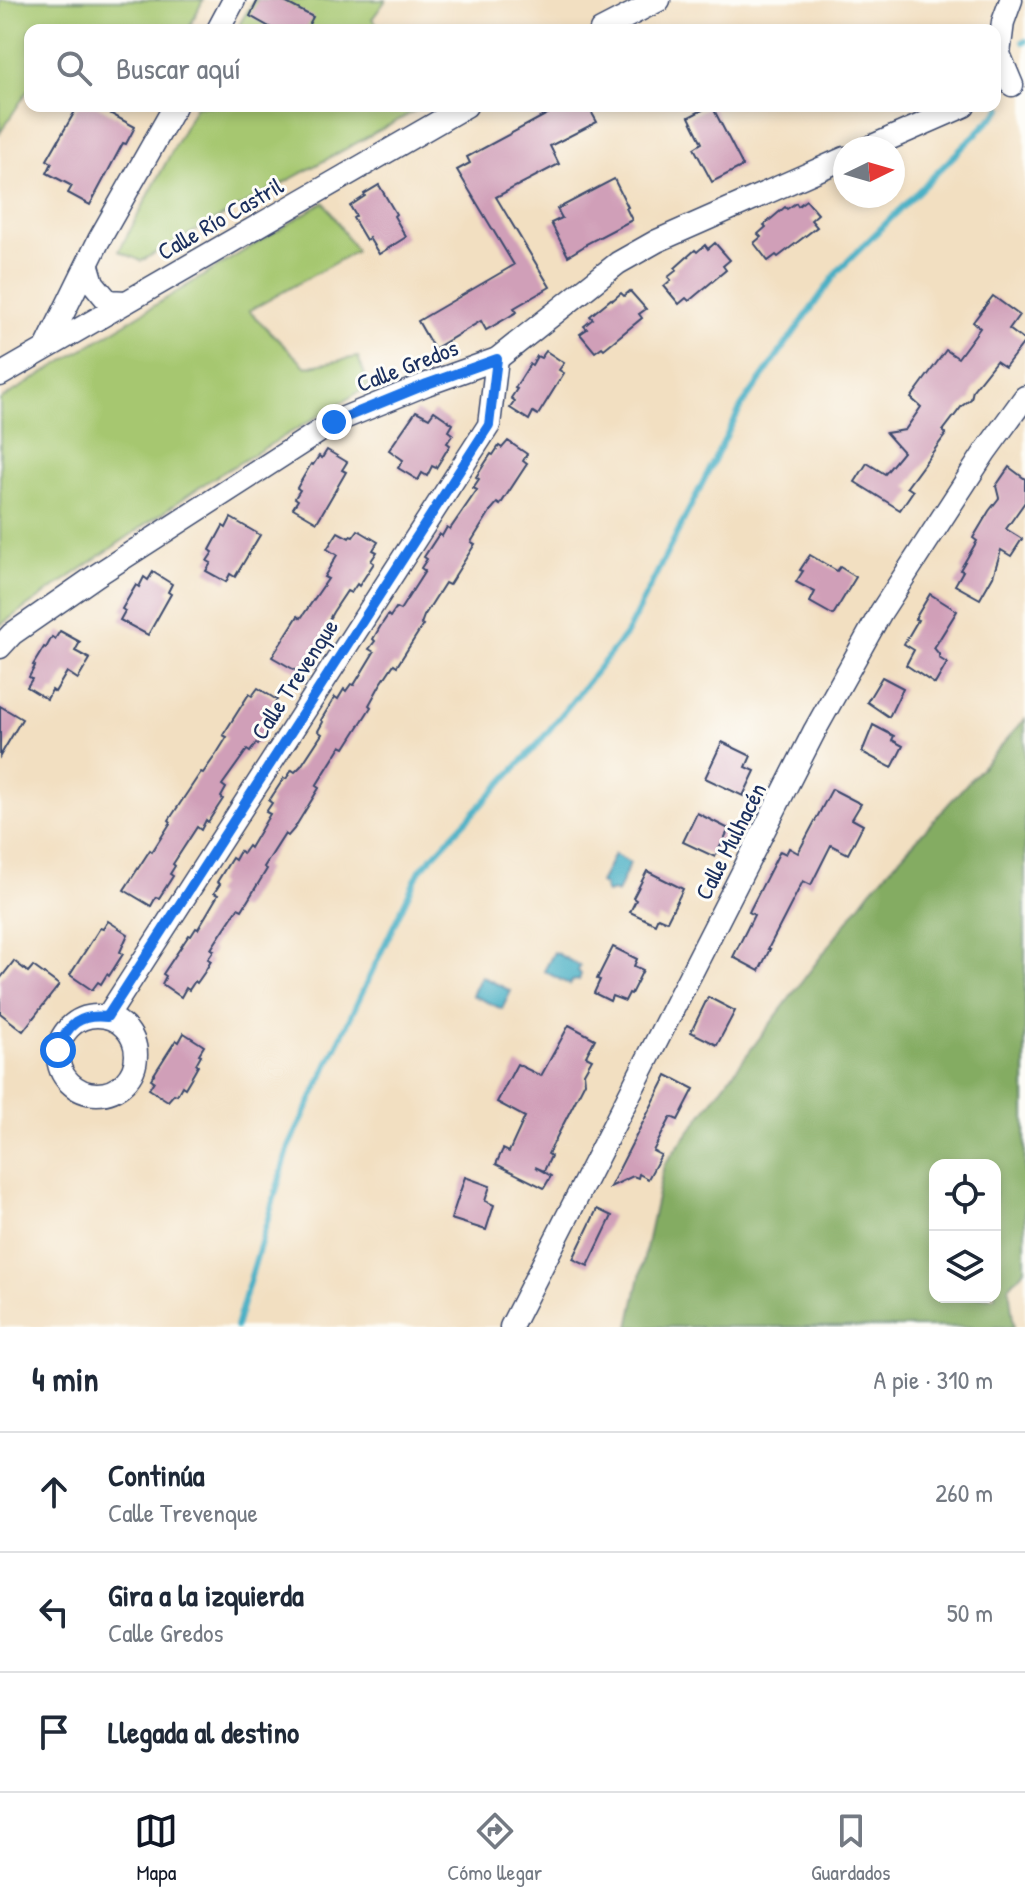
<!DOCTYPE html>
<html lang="es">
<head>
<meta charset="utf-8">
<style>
  body { margin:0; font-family:"Patrick Hand",sans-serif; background:#f6f6f7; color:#1f2937 }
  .controls { position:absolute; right:24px; bottom:24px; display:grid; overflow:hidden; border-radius:16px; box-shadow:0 4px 12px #0003 }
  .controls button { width:72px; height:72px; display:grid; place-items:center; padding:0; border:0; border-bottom:2px solid #e0e1e3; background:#fff; color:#1f2937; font:40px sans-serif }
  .compass { position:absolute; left:833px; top:136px; width:72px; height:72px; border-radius:50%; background:#fff; box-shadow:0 4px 12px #0003; rotate:85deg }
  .stop { position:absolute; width:24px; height:24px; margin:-18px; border:6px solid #1a73e8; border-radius:50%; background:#fff }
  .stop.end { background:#1a73e8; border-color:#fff; box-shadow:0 2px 8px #0008 }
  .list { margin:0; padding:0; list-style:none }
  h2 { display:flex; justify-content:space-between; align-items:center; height:104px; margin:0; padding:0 32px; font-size:34px }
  h2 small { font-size:26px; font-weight:400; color:#747a83 }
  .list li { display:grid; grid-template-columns:52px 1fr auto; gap:24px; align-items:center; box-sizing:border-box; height:120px; padding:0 32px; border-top:2px solid #e0e1e3 }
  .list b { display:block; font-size:30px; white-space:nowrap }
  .list p { margin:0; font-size:26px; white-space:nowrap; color:#747a83 }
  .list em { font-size:26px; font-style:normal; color:#747a83 }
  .icon { flex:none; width:44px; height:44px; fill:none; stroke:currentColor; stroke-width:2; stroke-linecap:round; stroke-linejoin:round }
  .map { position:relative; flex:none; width:1025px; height:1327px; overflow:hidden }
  .search { position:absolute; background:#fff; box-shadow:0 4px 12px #0003; left:24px; right:24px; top:24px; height:88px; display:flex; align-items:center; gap:20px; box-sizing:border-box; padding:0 28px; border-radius:16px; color:#747a83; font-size:30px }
  .sheet { height:464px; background:#fff }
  nav { display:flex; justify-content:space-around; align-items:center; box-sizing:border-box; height:112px; border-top:2px solid #e0e1e3; background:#fff; font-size:22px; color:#747a83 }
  nav a { display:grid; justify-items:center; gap:4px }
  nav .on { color:#111827 }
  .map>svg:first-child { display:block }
  .green { fill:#a6c76f; stroke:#607b66; stroke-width:2 }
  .forest { fill:#84ac62; stroke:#506e60; stroke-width:2; fill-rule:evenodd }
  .water { fill:#46afc4; stroke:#306f91; stroke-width:2 }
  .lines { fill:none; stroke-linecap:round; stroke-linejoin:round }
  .stream { stroke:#46afc4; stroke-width:6 }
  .building { fill:#d09fb8 }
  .minor-casing { stroke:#3b496d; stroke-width:25 }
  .minor { stroke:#fff; stroke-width:22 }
  .route { stroke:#1a73e8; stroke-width:10 }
  .labels { text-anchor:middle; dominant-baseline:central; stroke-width:6; stroke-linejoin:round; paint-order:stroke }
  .street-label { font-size:24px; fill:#1b2f5e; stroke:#fdfcf7 }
</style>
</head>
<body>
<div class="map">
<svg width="1025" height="1327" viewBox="0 0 1025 1327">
  <rect width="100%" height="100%" fill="#fdfcf7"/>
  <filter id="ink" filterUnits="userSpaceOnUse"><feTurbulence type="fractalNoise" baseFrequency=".0125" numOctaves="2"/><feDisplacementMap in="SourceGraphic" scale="16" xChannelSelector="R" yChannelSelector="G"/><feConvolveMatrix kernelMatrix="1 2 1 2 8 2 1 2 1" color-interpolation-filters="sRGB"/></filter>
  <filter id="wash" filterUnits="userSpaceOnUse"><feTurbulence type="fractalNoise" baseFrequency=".006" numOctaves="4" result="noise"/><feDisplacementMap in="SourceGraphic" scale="32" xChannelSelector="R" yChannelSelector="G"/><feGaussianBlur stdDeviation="1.8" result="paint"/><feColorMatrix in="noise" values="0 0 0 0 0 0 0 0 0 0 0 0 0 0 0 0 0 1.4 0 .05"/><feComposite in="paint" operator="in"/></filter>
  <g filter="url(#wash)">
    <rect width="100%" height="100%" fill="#f2dfc1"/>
    <!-- green -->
    <g class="green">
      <path d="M0,0H203L188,30H30V87L0,133Z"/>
      <path d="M254,0H386L372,19L383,30H236Z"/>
      <path d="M196,106H424L141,261L119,251Z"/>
      <path d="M324,202L356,251L249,311L306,367L358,357L369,386L207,482L0,625V400Z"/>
    </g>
    <!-- forest -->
    <path class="forest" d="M1025,719V1269L1009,1287L1014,1327H629L664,1165L871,890ZM935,1165H995V1297H935Z"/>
    <!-- water -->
    <g class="water">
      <path d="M614,854L630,863L617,893L613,891L607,893L604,889L605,886L600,883Z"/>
      <path d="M554,952L580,966L578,971L581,974L579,980L572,981L570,985L544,971Z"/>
      <path d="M481,976L511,991L502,1009L472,995Z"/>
    </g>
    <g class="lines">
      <!-- stream -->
      <g class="stream">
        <path d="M1023,42L1025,41"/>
        <path d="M236,1327L289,1147L420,870L538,744L626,634L741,407L838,271L1002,108"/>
      </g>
    </g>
    <g id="blocks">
      <!-- building -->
      <g class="building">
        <path d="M258,0H281L313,17L306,30H275L250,16Z"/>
        <path d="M78,106H97L135,127L126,144L123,143L90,205L68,193L72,186L47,173L52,163L47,160Z"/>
        <path d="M548,106H588L597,122L550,146L559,164L496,197L550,287L514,308L517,312L486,330L481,321L434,349L418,321L514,265L457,170L470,163L467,157L551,112Z"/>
        <path d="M710,106H712L743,166L712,182L694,148L702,143L689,117Z"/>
        <path d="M614,179L628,207L626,208L632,220L586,244V245L568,256L551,223L562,218L557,209Z"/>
        <path d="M379,185L396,214L394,216L406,237L379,254L369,238L366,240L353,218L356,216L350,206L365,196L364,194Z"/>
        <path d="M806,200L818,214L811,220L817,227L778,257L776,255L768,261L754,243L761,237L758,234L766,227L764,225L785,207L787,209L796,203L798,206Z"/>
        <path d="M715,243L730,260L723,266L726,270L689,301L686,298L679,304L664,286L671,280L668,277L677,270L675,268L695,250L697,252L705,245L708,249Z"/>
        <path d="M630,291L646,309L639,314L642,318L604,349L602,347L595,352L580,334L587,329L584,326L593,319L590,316L611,299L613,300L621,293L624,296Z"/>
        <path d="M993,296L1019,315L1009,329L1025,341L1005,367L996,361L973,390L971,399L962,406L943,431L946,434L907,487L913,491L900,510L855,482L867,463L885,474L903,452L886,433L905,430L921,407L911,398L946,350L958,358L980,328L973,322Z"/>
        <path d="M546,351L564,363L559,370L564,373L538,415L533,412L529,420L510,408L515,401L511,398L517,389L515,388L530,364L532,365L537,356L541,358Z"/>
        <path d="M416,411L429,418L434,411L453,424L449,431L453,434L447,443L450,445L436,468L432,466L427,476L422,473L418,480L398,468L403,460L389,450Z"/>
        <path d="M508,441L527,454L523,461L527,464L500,505L497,503L491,510L471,542L475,544L449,585L445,583L424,616L421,624L423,625L397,666L394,664L380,685L369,705L371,707L345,748L341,746L316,786L319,788L294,829L288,836L285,834L264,867L267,869L242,910L238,908L211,949L214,950L208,959L211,961L204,973L197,983L195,981L189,990L186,988L181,997L162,984L166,976L163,974L189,935L191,936L196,928L198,929L218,895L214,893L220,884L217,882L232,858L235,860L240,851L243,853L248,846L250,848L270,814L266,812L272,803L269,801L284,778L286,779L292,770L295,772L301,766L322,734L318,731L323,722L321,720L335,697L338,699L344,689L346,691L351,684L354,685L374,652L369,649L375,641L373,639L380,627L388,615L390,617L396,608L400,610L425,571L421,568L427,559L424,557L439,534L442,536L447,527L450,529L477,490L473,488L479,479L476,477L491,454L493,455L499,446L502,448Z"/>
        <path d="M327,450L347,462L342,470L346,472L317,522L293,508L298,500L295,498L300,490L297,488L311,464L313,465L319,456L322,458Z"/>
        <path d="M1009,467L1025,479V502L1006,529L1022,539L1011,556L1001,550L993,576L980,599L955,585L963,571L960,570L977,541L973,538L989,511L999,498L996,486Z"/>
        <path d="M231,518L260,535L235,577L230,574L226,582L206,571L211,563L207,561L213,552L210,550L223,526L226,528Z"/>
        <path d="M358,530L378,542L373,550L377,552L371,561L374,563L359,586L357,584L351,593L347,591L333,612L323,630L326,632L320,641L323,643L308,666L306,665L300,673L272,657L298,616L301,618L328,579L324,577L337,555L327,549L338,532L349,538L350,536L353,537Z"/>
        <path d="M810,555L837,571L840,567L856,577L833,615L810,602L815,592L796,582L803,571L800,570Z"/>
        <path d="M153,572L172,584L168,592L171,594L148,635L120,620L125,611L122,609L136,585L139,587L144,577L148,580Z"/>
        <path d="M930,594L957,611L934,648L939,654V658L947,663L935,684L906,665L914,650L904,644L918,620L915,619Z"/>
        <path d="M60,631L80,642L75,651L90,659L78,679L67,672L55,692L52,690L47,699L27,687L32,679L29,677L35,666L33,665L44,647L46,648L52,637L55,639Z"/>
        <path d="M882,677L903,688L889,717L867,702Z"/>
        <path d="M258,688L277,700L272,708L276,711L270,720L273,721L258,745L256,743L250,752L247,750L222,785L226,788L221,797L223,799L208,822L206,820L201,830L197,827L173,864L175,866L170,874L173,876L159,898L156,897L151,906L124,890L150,850L152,852L171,822L169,820L201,772L203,773L217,753L227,737L223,735L249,694L252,696Z"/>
        <path d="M0,706L22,719L0,756Z"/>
        <path d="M873,725L894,736L892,740L903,746L892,768L862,752Z"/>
        <path d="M722,742L751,756L746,767L755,771L743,796L705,778Z"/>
        <path d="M832,789L861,804L852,819L863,825L848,854L831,845L811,885L803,881L768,949H770L759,971L733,957L754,915L749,912L780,851L786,854L789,848L798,853Z"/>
        <path d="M697,813L729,829L715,857L683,842Z"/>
        <path d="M647,871L683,889L667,921L658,917L655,924L630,912L636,900L633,898Z"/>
        <path d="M108,921L128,934L120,952L123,954L109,976L107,974L101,984L98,982L92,990L70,975L100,928L103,929Z"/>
        <path d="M613,947L637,959L634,966L643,970L631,994L629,993L625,1001L612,996L610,1001L594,993L600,980L597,979Z"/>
        <path d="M14,961L28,972L33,966L59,985L23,1031L0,1013V979Z"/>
        <path d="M708,997L735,1011L717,1045L691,1032Z"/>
        <path d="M569,1025L595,1039L586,1056L592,1059L584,1073L585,1082L548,1154L551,1156L544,1171L535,1167L551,1176L544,1188L496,1164L503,1149L509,1152L525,1117L497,1102L517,1064L541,1076Z"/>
        <path d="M184,1033L204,1046L199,1054L201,1055L196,1064L198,1066L194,1073L185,1088L182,1086L177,1095L174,1094L168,1101L149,1089L154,1081L151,1079L176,1040L179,1042Z"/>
        <path d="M667,1075L694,1089L678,1120L671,1117L653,1151L661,1155L648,1179L639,1174L638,1178L633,1176L610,1187Z"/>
        <path d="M465,1177L490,1186L485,1201L494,1205L486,1230L451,1219Z"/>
        <path d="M597,1209L612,1216L588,1266L573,1259Z"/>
      </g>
    </g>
  </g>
  <g filter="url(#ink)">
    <use href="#blocks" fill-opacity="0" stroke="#3b496d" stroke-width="2"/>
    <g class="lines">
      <!-- minor casing -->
      <g class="minor-casing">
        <g id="minor">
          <path d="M1011,0L1003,22L999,54L1012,85"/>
          <path d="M218,30L234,0"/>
          <path d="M601,30L659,0"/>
          <path d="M868,148L964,106"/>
          <path d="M88,266L93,283L108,301L126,302"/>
          <path d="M47,346L99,240L175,106"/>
          <path d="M0,375L466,106"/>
          <path d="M0,647L12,634L97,575L334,422L427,384L497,359L618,263L657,241L845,158"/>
          <circle cx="97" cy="1055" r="39"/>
          <path d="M107,1017L489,425L497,359"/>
          <path d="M511,1327L815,730L881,612L985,452L1025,397"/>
        </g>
      </g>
      <!-- minor -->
      <use href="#minor" class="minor"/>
    </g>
  </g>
  <g class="lines" filter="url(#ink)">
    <!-- route -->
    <path class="route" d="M58,1050C67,1024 80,1014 107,1017L489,425L497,359L427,384L334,422"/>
  </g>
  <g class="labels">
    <!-- street labels -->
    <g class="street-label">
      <text transform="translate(220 218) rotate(-30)">Calle Río Castril</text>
      <text transform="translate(407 365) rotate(-21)">Calle Gredos</text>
      <text transform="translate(294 679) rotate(-57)">Calle Trevenque</text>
      <text transform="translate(730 841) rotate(-63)">Calle Mulhacén</text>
    </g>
  </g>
</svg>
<div class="controls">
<button><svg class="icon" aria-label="locate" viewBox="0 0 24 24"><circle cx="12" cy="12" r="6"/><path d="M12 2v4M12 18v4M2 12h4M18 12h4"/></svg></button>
<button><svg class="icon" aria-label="layers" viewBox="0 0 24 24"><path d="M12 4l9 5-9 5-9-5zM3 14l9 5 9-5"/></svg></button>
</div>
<svg class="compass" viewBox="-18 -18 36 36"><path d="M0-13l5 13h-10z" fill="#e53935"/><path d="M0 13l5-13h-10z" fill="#747a83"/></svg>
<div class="stop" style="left:58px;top:1050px"></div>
<div class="stop end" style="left:334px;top:422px"></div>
<div class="search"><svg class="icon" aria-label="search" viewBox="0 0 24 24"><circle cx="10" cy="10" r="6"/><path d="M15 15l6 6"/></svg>Buscar aquí</div>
</div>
<section class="sheet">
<h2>4 min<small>A pie · 310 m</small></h2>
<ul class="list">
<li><svg class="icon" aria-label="ahead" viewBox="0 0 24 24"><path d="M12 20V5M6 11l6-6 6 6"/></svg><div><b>Continúa</b><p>Calle Trevenque</p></div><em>260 m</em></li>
<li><svg class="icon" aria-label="left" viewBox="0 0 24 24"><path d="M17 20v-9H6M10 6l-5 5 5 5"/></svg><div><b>Gira a la izquierda</b><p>Calle Gredos</p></div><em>50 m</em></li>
<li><svg class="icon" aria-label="arrive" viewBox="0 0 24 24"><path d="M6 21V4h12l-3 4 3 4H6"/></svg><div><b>Llegada al destino</b></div></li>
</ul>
</section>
<nav>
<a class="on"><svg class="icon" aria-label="map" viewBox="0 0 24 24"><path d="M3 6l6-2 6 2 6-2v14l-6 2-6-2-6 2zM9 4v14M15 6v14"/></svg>Mapa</a>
<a><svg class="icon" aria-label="directions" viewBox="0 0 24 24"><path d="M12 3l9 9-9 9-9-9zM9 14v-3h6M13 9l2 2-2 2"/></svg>Cómo llegar</a>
<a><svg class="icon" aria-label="saved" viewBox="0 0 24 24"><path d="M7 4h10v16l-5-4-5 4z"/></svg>Guardados</a>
</nav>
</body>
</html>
